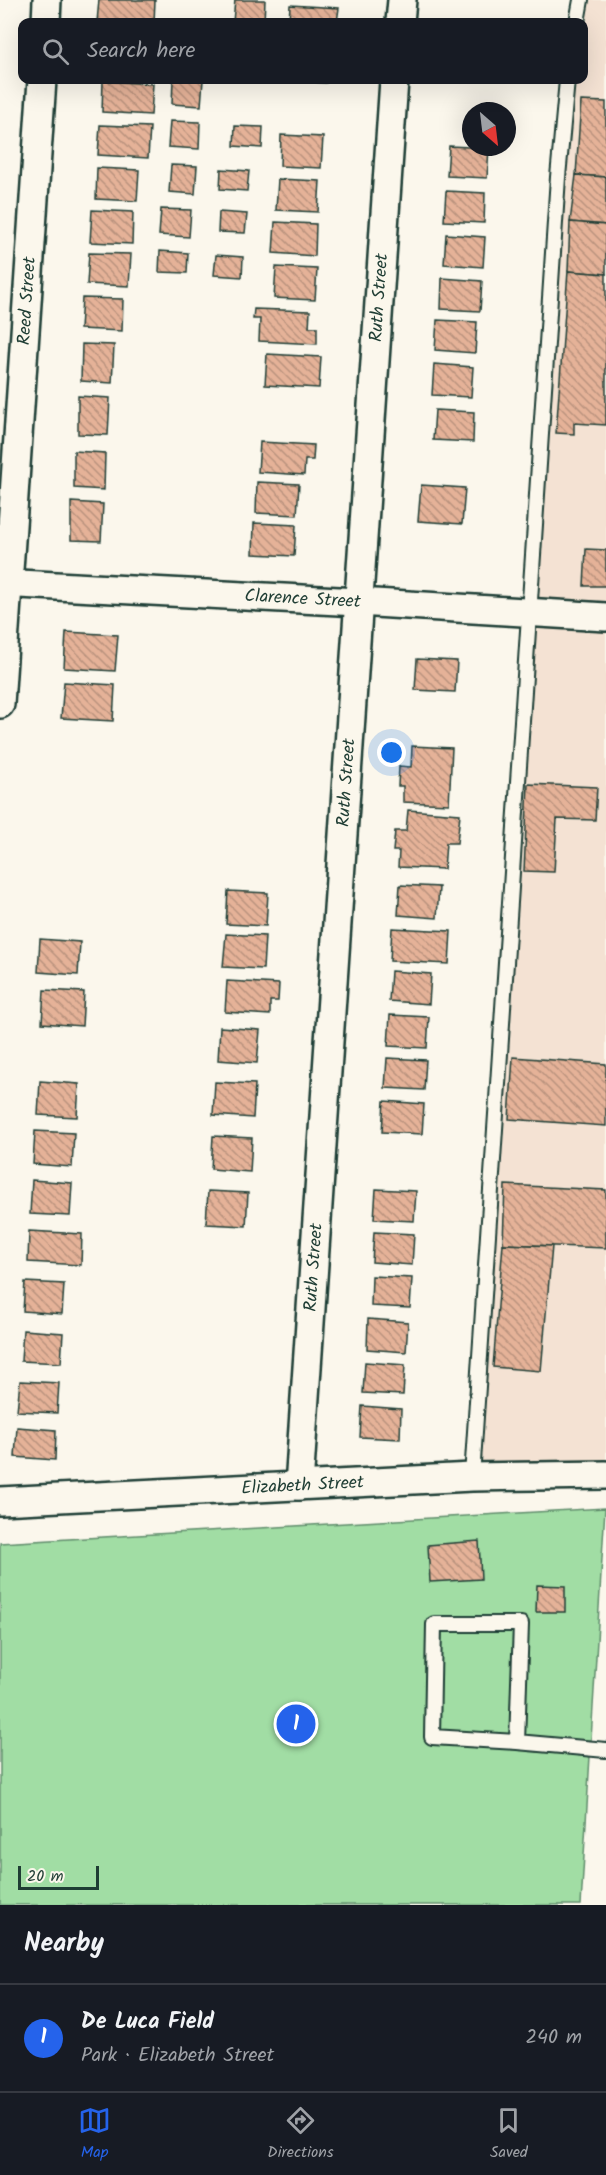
<!DOCTYPE html>
<html lang="en">
<head>
<meta charset="utf-8">
<style>
  body { margin:0; font-family:Kalam,sans-serif; background:#242831; color:#f1f3f6 }
  .compass { position:absolute; left:462px; top:102px; width:54px; height:54px; border-radius:50%; background:#171b24; box-shadow:0 6px 24px #0002; rotate:152deg }
  .scale { position:absolute; left:18px; bottom:15px; width:81px; box-sizing:border-box; padding-left:6px; border:3px solid #1f3d34; border-top:0; font-size:16px; line-height:21px; white-space:nowrap; color:#1f3d34; -webkit-text-stroke:4px #fbf7ec; paint-order:stroke }
  .you { position:absolute; left:392px; top:753px; width:21px; height:21px; margin:-15px; border:4px solid #fff; border-radius:50%; background:#1a73e8; box-shadow:0 0 0 9px #1a73e833 }
  .badge { display:grid; place-items:center; width:39px; height:39px; border-radius:50%; background:#2563eb; color:#fff; font-size:20px; font-weight:700 }
  .pin { position:absolute; translate:-50% -50%; border:3px solid #fff; box-shadow:0 2px 6px #0006 }
  .list { margin:0; padding:0; list-style:none }
  h2 { display:flex; justify-content:space-between; align-items:center; height:78px; margin:0; padding:0 24px; font-size:26px }
  h2 small { font-size:20px; font-weight:400; color:#9ea1a6 }
  .list li { display:grid; grid-template-columns:39px 1fr auto; gap:18px; align-items:center; box-sizing:border-box; height:108px; padding:0 24px; border-top:2px solid #363941 }
  .list b { display:block; font-size:22px; white-space:nowrap }
  .list p { margin:0; font-size:20px; white-space:nowrap; color:#9ea1a6 }
  .list em { font-size:20px; font-style:normal; color:#9ea1a6 }
  .icon { flex:none; width:33px; height:33px; fill:none; stroke:currentColor; stroke-width:2; stroke-linecap:round; stroke-linejoin:round }
  .map { position:relative; flex:none; width:606px; height:1905px; overflow:hidden }
  .search { position:absolute; background:#171b24; box-shadow:0 6px 24px #0002; left:18px; right:18px; top:18px; height:66px; display:flex; align-items:center; gap:15px; box-sizing:border-box; padding:0 21px; border-radius:12px; color:#9ea1a6; font-size:22px }
  .sheet { height:186px; background:#171b24 }
  nav { display:flex; justify-content:space-around; align-items:center; box-sizing:border-box; height:84px; border-top:2px solid #363941; background:#171b24; font-size:16px; color:#9ea1a6 }
  nav a { display:grid; justify-items:center; gap:3px }
  nav .on { color:#2563eb }
  .map>svg:first-child { display:block }
  .built { fill:#f4e2d3 }
  .park { fill:#a1dda4; stroke:#608d6c; stroke-width:1.5 }
  .building { fill:url(#building-back-hatch); stroke:#1f3d34; stroke-width:1.5 }
  .lines { fill:none; stroke-linecap:round; stroke-linejoin:round }
  .lane-casing { stroke:#1f3d34; stroke-width:18 }
  .street-casing { stroke:#1f3d34; stroke-width:32 }
  .lane { stroke:#fbf7ec; stroke-width:14 }
  .street { stroke:#fbf7ec; stroke-width:27 }
  .labels { text-anchor:middle; dominant-baseline:central; stroke-width:4.5; stroke-linejoin:round; paint-order:stroke }
  .street-label { font-size:18px; fill:#1f3d34; stroke:#fbf7ec }
</style>
</head>
<body>
<div class="map">
<svg width="606" height="1905" viewBox="0 0 606 1905">
  <defs>
    <pattern id="building-back-hatch" width="6" height="6" patternUnits="userSpaceOnUse" patternTransform="scale(1.5)"><rect width="6" height="6" fill="#e5b298"/><path d="M-1 5l2 2M0 0l6 6M5-1l2 2" fill="none" stroke="#b9927d"/></pattern>
  </defs>
  <rect width="100%" height="100%" fill="#fbf7ec"/>
  <filter id="ink" filterUnits="userSpaceOnUse"><feTurbulence type="fractalNoise" baseFrequency=".0167" numOctaves="2"/><feDisplacementMap in="SourceGraphic" scale="12" xChannelSelector="R" yChannelSelector="G"/><feConvolveMatrix kernelMatrix="1 2 1 2 8 2 1 2 1" color-interpolation-filters="sRGB"/></filter>
  <g filter="url(#ink)">
    <!-- built -->
    <path class="built" d="M581,0H606V1475L472,1477L567,80H584V22Z"/>
    <!-- park -->
    <path class="park" d="M605,1508L581,1905H0V1543Z"/>
    <!-- building -->
    <g class="building">
      <path d="M99,0H155L154,22H97Z"/>
      <path d="M235,0H265L264,22H233Z"/>
      <path d="M290,5L339,8L337,22H289Z"/>
      <path d="M173,80H203L201,106L172,104Z"/>
      <path d="M281,80H327L326,83Z"/>
      <path d="M103,81L153,84L151,115L102,112Z"/>
      <path d="M581,101L606,102V177L576,175Z"/>
      <path d="M170,121L200,122L199,149L168,147Z"/>
      <path d="M100,125L150,127L148,158L98,155Z"/>
      <path d="M235,126L263,127L262,148L234,146Z"/>
      <path d="M281,135L323,137L321,168L280,166Z"/>
      <path d="M449,146L489,148L487,178L447,176Z"/>
      <path d="M171,165L197,166L195,194L169,192Z"/>
      <path d="M97,168L139,170L137,201L96,199Z"/>
      <path d="M221,169L249,171L247,191L220,189Z"/>
      <path d="M576,175L606,177V225L570,222Z"/>
      <path d="M278,179L320,181L318,212L276,210Z"/>
      <path d="M446,191L485,193L484,223L444,221Z"/>
      <path d="M161,209L191,210L189,237L159,235Z"/>
      <path d="M92,210L133,212L132,244L90,242Z"/>
      <path d="M219,212L247,214L245,233L218,232Z"/>
      <path d="M275,222L316,224L315,256L273,253Z"/>
      <path d="M570,222L606,225V274L568,271Z"/>
      <path d="M446,234L485,237L483,267L444,264Z"/>
      <path d="M160,251L188,253L187,273L159,272Z"/>
      <path d="M89,253L131,254L129,286L87,284Z"/>
      <path d="M216,255L243,257L242,277L214,275Z"/>
      <path d="M276,267L317,269L315,300L274,298Z"/>
      <path d="M568,271L606,274V425L574,423V434L556,433Z"/>
      <path d="M442,278L482,281L480,311L441,309Z"/>
      <path d="M82,298L123,299L122,331L80,329Z"/>
      <path d="M254,309L310,311L309,327H317V344L259,341L260,319H253Z"/>
      <path d="M437,320L477,322L475,353L435,350Z"/>
      <path d="M82,344L114,345L112,383L81,381Z"/>
      <path d="M267,354L321,357L319,388L265,385Z"/>
      <path d="M434,364L473,367L471,397L432,395Z"/>
      <path d="M78,396L110,398L108,435L78,434Z"/>
      <path d="M435,410L474,412L473,442L433,440Z"/>
      <path d="M260,442L314,445L313,460H305L304,475L258,472Z"/>
      <path d="M74,451L105,453L104,490L74,488Z"/>
      <path d="M257,482L299,484L297,515L256,513Z"/>
      <path d="M421,485L465,488L462,524L418,521Z"/>
      <path d="M71,502L103,504L101,541L71,540Z"/>
      <path d="M254,523L296,525L294,556L253,554Z"/>
      <path d="M586,549L606,550V586H584Z"/>
      <path d="M66,632L118,635L115,671L64,668Z"/>
      <path d="M417,659L457,661L455,692L415,690Z"/>
      <path d="M64,682L115,685L113,721L61,718Z"/>
      <path d="M412,746L452,748L449,804L403,802V786H398L399,766L411,767Z"/>
      <path d="M528,784L597,787L595,820L557,819L554,872L524,871Z"/>
      <path d="M408,810L460,814L457,843H446L444,869L398,867L399,851H393L395,831H406Z"/>
      <path d="M400,885L439,887L437,918L398,915Z"/>
      <path d="M228,891L268,893L266,926L226,924Z"/>
      <path d="M392,928L451,931L449,964L390,961Z"/>
      <path d="M226,934L265,936L263,969L223,967Z"/>
      <path d="M40,939L80,942L78,975L38,972Z"/>
      <path d="M391,971L431,974L429,1004L389,1001Z"/>
      <path d="M227,981L279,984L278,1001H270V1015L225,1012Z"/>
      <path d="M44,990L84,992L82,1026L42,1023Z"/>
      <path d="M390,1015L429,1017L427,1048L388,1046Z"/>
      <path d="M220,1027L260,1030L257,1063L218,1060Z"/>
      <path d="M513,1057L606,1064V1126L509,1119Z"/>
      <path d="M387,1058L426,1060L424,1090L385,1088Z"/>
      <path d="M40,1081L79,1084L77,1117L38,1115Z"/>
      <path d="M215,1082L255,1084L253,1118L213,1115Z"/>
      <path d="M384,1101L424,1104L422,1134L382,1132Z"/>
      <path d="M35,1131L74,1133L72,1167L33,1164Z"/>
      <path d="M213,1136L252,1138L250,1172L211,1169Z"/>
      <path d="M32,1180L72,1183L70,1216L30,1214Z"/>
      <path d="M505,1185L606,1190V1248L503,1244Z"/>
      <path d="M376,1189L416,1191L414,1221L374,1219Z"/>
      <path d="M208,1191L248,1193L246,1226L206,1224Z"/>
      <path d="M29,1231L82,1234L81,1265L28,1262Z"/>
      <path d="M374,1232L414,1234L412,1265L372,1262Z"/>
      <path d="M503,1244L552,1246L541,1371L493,1367Z"/>
      <path d="M372,1276L412,1278L410,1308L371,1306Z"/>
      <path d="M25,1282L64,1284L62,1314L23,1311Z"/>
      <path d="M368,1319L408,1322L406,1352L367,1349Z"/>
      <path d="M23,1330L63,1333L61,1363L21,1361Z"/>
      <path d="M365,1362L405,1365L403,1395L363,1393Z"/>
      <path d="M20,1381L59,1383L57,1413L17,1411Z"/>
      <path d="M362,1406L401,1409L400,1439L360,1437Z"/>
      <path d="M17,1427L56,1430L55,1460L15,1457Z"/>
      <path d="M479,1541L481,1579L430,1582L428,1545Z"/>
      <path d="M537,1585L565,1586V1612H536Z"/>
    </g>
    <g class="lines">
      <!-- lane casing -->
      <g class="lane-casing">
        <g id="lane">
          <path d="M577,22L581,0"/>
          <path d="M472,1477L558,177L567,80"/>
          <path d="M517,1742L521,1624H434L432,1737L517,1742L606,1750"/>
        </g>
      </g>
      <!-- street casing -->
      <g class="street-casing">
        <g id="street">
          <path d="M46,22L47,0"/>
          <path d="M400,22L402,0"/>
          <path id="s1" d="M0,583L358,602L606,617"/>
          <path id="s2" d="M0,704L42,80"/>
          <path id="s3" d="M299,1486L394,80"/>
          <path id="s4" d="M0,1501L472,1477L606,1475"/>
        </g>
      </g>
      <!-- lane -->
      <use href="#lane" class="lane"/>
      <!-- street -->
      <use href="#street" class="street"/>
    </g>
  </g>
  <g class="labels">
    <!-- street labels -->
    <g class="street-label">
      <text stroke="none"><textPath href="#s3" startOffset="1191">Ruth Street</textPath></text>
      <text stroke="none"><textPath href="#s2" startOffset="404">Reed Street</textPath></text>
      <text stroke="none"><textPath href="#s1" startOffset="303">Clarence Street</textPath></text>
      <text stroke="none"><textPath href="#s3" startOffset="705">Ruth Street</textPath></text>
      <text stroke="none"><textPath href="#s3" startOffset="219">Ruth Street</textPath></text>
      <text stroke="none"><textPath href="#s4" startOffset="303">Elizabeth Street</textPath></text>
    </g>
  </g>
</svg>
<svg class="compass" viewBox="-18 -18 36 36"><path d="M0-13l5 13h-10z" fill="#e53935"/><path d="M0 13l5-13h-10z" fill="#9ea1a6"/></svg>
<div class="scale">20 m</div>
<div class="you"></div>
<div class="pin badge" style="left:296px;top:1724px">1</div>
<div class="search"><svg class="icon" aria-label="search" viewBox="0 0 24 24"><circle cx="10" cy="10" r="6"/><path d="M15 15l6 6"/></svg>Search here</div>
</div>
<section class="sheet">
<h2>Nearby<small></small></h2>
<ul class="list">
<li><span class="badge">1</span><div><b>De Luca Field</b><p>Park · Elizabeth Street</p></div><em>240 m</em></li>
</ul>
</section>
<nav>
<a class="on"><svg class="icon" aria-label="map" viewBox="0 0 24 24"><path d="M3 6l6-2 6 2 6-2v14l-6 2-6-2-6 2zM9 4v14M15 6v14"/></svg>Map</a>
<a><svg class="icon" aria-label="directions" viewBox="0 0 24 24"><path d="M12 3l9 9-9 9-9-9zM9 14v-3h6M13 9l2 2-2 2"/></svg>Directions</a>
<a><svg class="icon" aria-label="saved" viewBox="0 0 24 24"><path d="M7 4h10v16l-5-4-5 4z"/></svg>Saved</a>
</nav>
</body>
</html>
